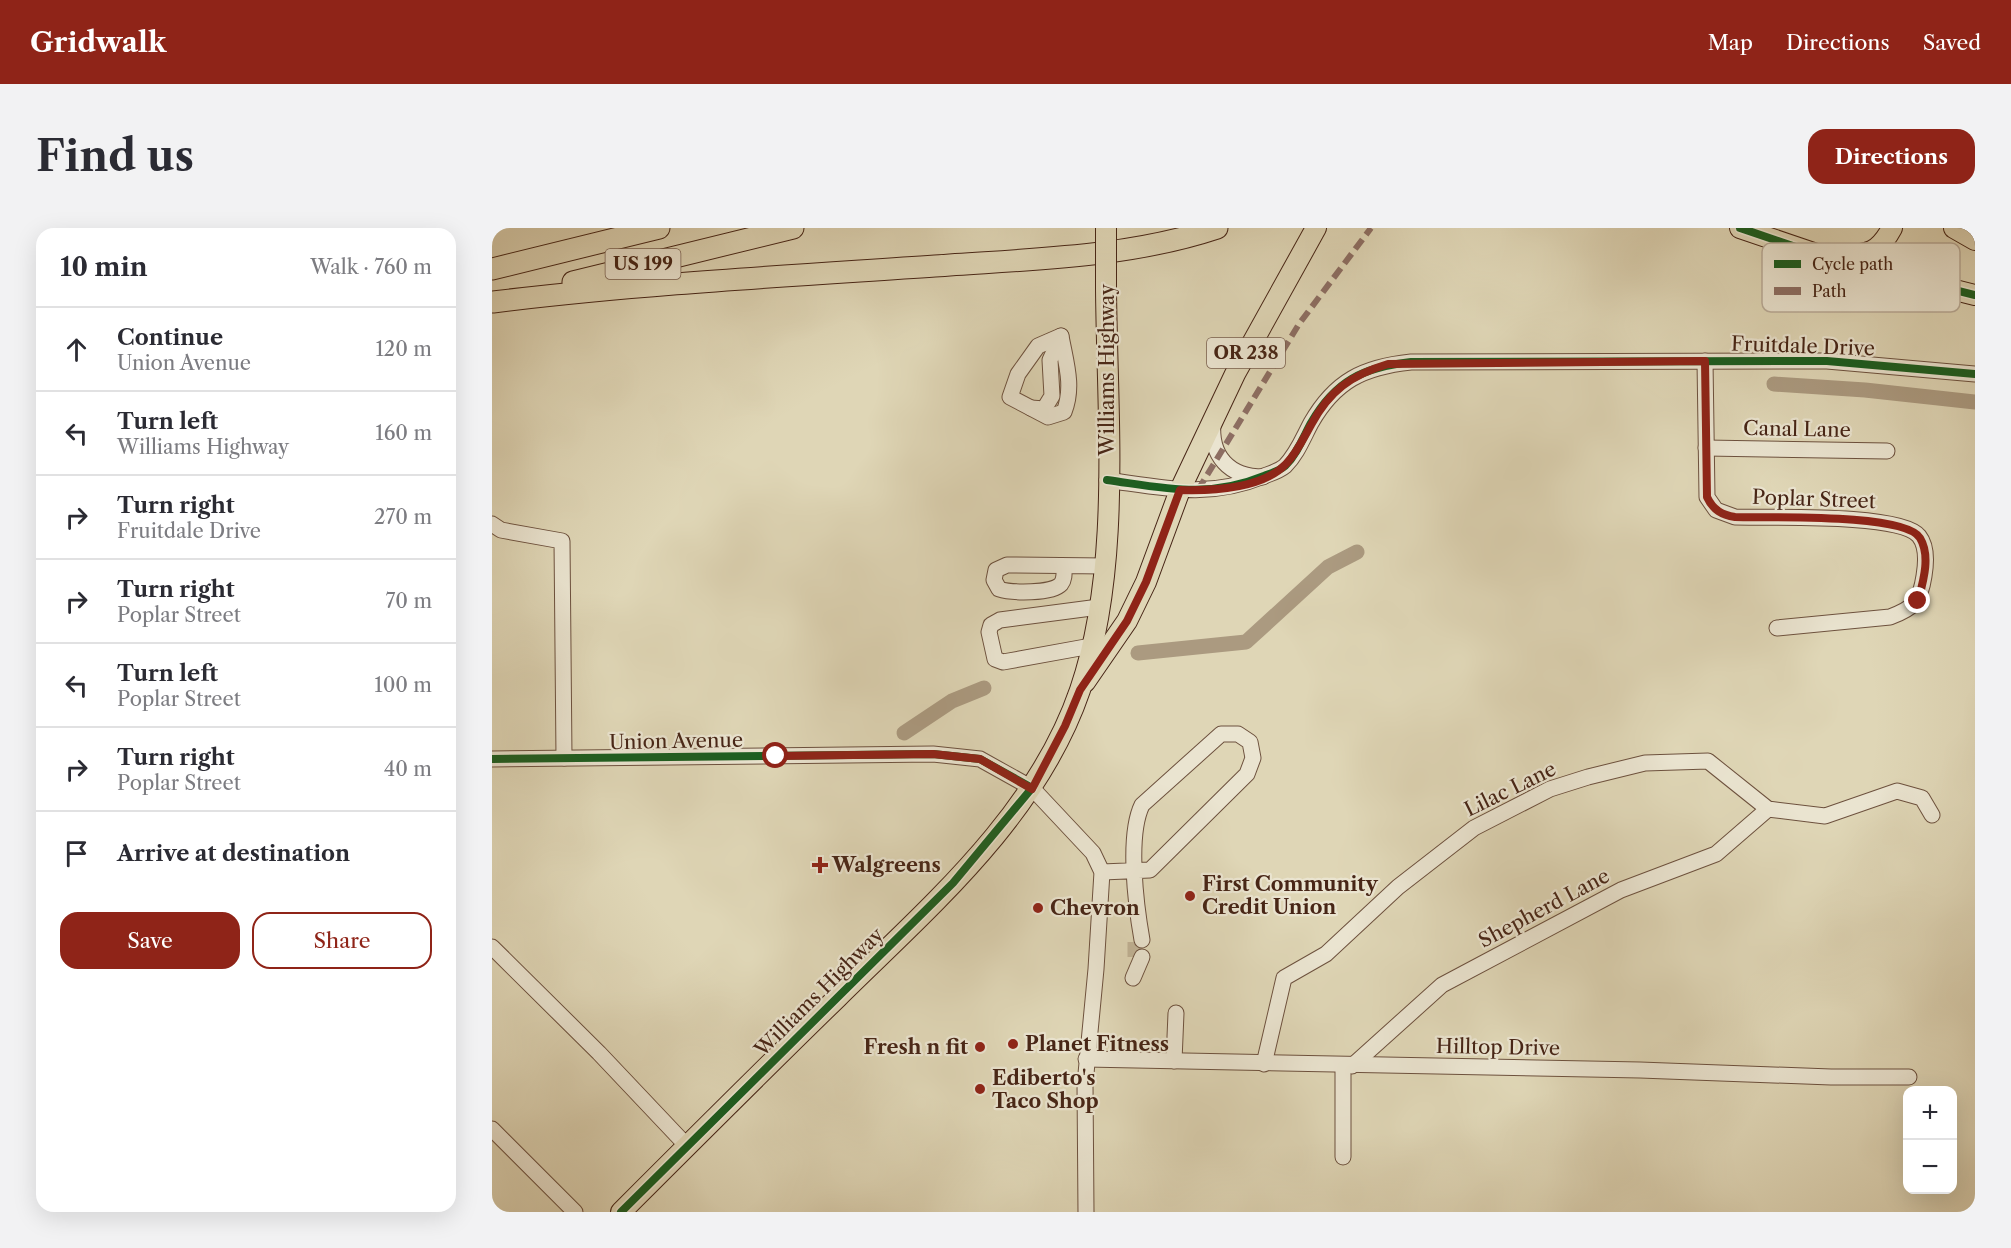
<!DOCTYPE html>
<html lang="en">
<head>
<meta charset="utf-8">
<style>
  body { margin:0; font-family:"Libre Caslon Text",serif; background:#f2f2f3; color:#2b2b33 }
  .controls { position:absolute; right:18px; bottom:18px; display:grid; overflow:hidden; border-radius:12px; box-shadow:0 6px 24px #0002 }
  .controls button { width:54px; height:54px; display:grid; place-items:center; padding:0; border:0; border-bottom:2px solid #e1e1e2; background:#fff; color:#2b2b33; font:30px sans-serif }
  .stop { position:absolute; width:18px; height:18px; margin:-14px; border:4px solid #8f2418; border-radius:50%; background:#fff }
  .stop.end { background:#8f2418; border-color:#fff; box-shadow:0 2px 6px #0008 }
  .list { margin:0; padding:0; list-style:none }
  h2 { display:flex; justify-content:space-between; align-items:center; height:78px; margin:0; padding:0 24px; font-size:26px }
  h2 small { font-size:20px; font-weight:400; color:#7c7c81 }
  .list li { display:grid; grid-template-columns:39px 1fr auto; gap:18px; align-items:center; box-sizing:border-box; height:84px; padding:0 24px; border-top:2px solid #e1e1e2 }
  .list b { display:block; font-size:22px; white-space:nowrap }
  .list p { margin:0; font-size:20px; white-space:nowrap; color:#7c7c81 }
  .list em { font-size:20px; font-style:normal; color:#7c7c81 }
  .actions { display:flex; gap:12px; padding:18px 24px }
  .actions a { flex:1; padding:14px 0; border:2px solid #8f2418; border-radius:18px; text-align:center; font-size:21px; color:#8f2418 }
  .actions .main { background:#8f2418; color:#fff }
  .icon { flex:none; width:33px; height:33px; fill:none; stroke:currentColor; stroke-width:2; stroke-linecap:round; stroke-linejoin:round }
  .map { position:relative; flex:none; width:1483px; height:984px; overflow:hidden; border-radius:18px }
  header { display:flex; align-items:center; gap:36px; box-sizing:border-box; height:84px; padding:0 30px; background:#8f2418; color:#fff }
  header strong { font-size:28px }
  nav { display:flex; gap:33px; margin-inline-start:auto; font-size:21px }
  .intro { display:flex; align-items:center; justify-content:space-between; box-sizing:border-box; height:144px; padding:0 36px }
  h1 { margin:0; font-size:42px }
  .button { padding:15px 27px; border-radius:18px; background:#8f2418; color:#fff; font-size:21px; font-weight:700 }
  main { display:flex; gap:36px; padding:0 36px }
  aside { flex:1; background:#fff; border-radius:18px; box-shadow:0 6px 24px #0002 }
  .map>svg:first-child { display:block }
  .lines { fill:none; stroke-linecap:round; stroke-linejoin:round }
  .canal { stroke:#ab9a80; stroke-width:15 }
  .minor-tunnel { stroke:#c1b396; stroke-width:15; stroke-dasharray:15 8; stroke-linecap:butt }
  .minor-casing { stroke:#6d513e; stroke-width:17 }
  .major-casing { stroke:#472516; stroke-width:22 }
  .highway-casing { stroke:#472516; stroke-width:23 }
  .minor { stroke:#eae4d0; stroke-width:15 }
  .major { stroke:#dfd6b6; stroke-width:20 }
  .highway { stroke:#dfd6b6; stroke-width:21 }
  .major-bridge-casing { stroke:#472516; stroke-width:22; stroke-linecap:butt }
  .major-bridge { stroke:#dfd6b6; stroke-width:20 }
  .quiet { stroke:#8d6e63; stroke-width:6; stroke-dasharray:12 6; stroke-linecap:butt }
  .cycleway-casing { stroke:#eae4d0; stroke-width:11 }
  .cycleway { stroke:#1b5e20; stroke-width:8 }
  .route { stroke:#8f2418; stroke-width:8 }
  .poi-dot { fill:#8f2418; stroke:#eae4d0; stroke-width:2 }
  .labels { text-anchor:middle; dominant-baseline:central; stroke-width:4.5; stroke-linejoin:round; paint-order:stroke }
  .shield { fill:#eae4d0; stroke:#785e4e; stroke-width:1.5 }
  .shield-label { font-size:18px; font-weight:bold; fill:#472516 }
  .street-label { font-size:20px; fill:#472516; stroke:#eae4d0 }
  .poi-label { font-size:20px; font-weight:bold; fill:#472516; stroke:#eae4d0; text-anchor:start }
  .key { fill:#eae4d0; stroke:#b9ab98; stroke-width:1.5 }
  .key-label { font-size:16px; fill:#472516 }
</style>
</head>
<body>
<header>
<strong>Gridwalk</strong>
<nav><a>Map</a><a>Directions</a><a>Saved</a></nav>
</header>
<div class="intro"><h1>Find us</h1><a class="button">Directions</a></div>
<main>
<aside>
<h2>10 min<small>Walk · 760 m</small></h2>
<ul class="list">
<li><svg class="icon" aria-label="ahead" viewBox="0 0 24 24"><path d="M12 20V5M6 11l6-6 6 6"/></svg><div><b>Continue</b><p>Union Avenue</p></div><em>120 m</em></li>
<li><svg class="icon" aria-label="left" viewBox="0 0 24 24"><path d="M17 20v-9H6M10 6l-5 5 5 5"/></svg><div><b>Turn left</b><p>Williams Highway</p></div><em>160 m</em></li>
<li><svg class="icon" aria-label="right" viewBox="0 0 24 24"><path d="M7 20v-9h11M14 6l5 5-5 5"/></svg><div><b>Turn right</b><p>Fruitdale Drive</p></div><em>270 m</em></li>
<li><svg class="icon" aria-label="right" viewBox="0 0 24 24"><path d="M7 20v-9h11M14 6l5 5-5 5"/></svg><div><b>Turn right</b><p>Poplar Street</p></div><em>70 m</em></li>
<li><svg class="icon" aria-label="left" viewBox="0 0 24 24"><path d="M17 20v-9H6M10 6l-5 5 5 5"/></svg><div><b>Turn left</b><p>Poplar Street</p></div><em>100 m</em></li>
<li><svg class="icon" aria-label="right" viewBox="0 0 24 24"><path d="M7 20v-9h11M14 6l5 5-5 5"/></svg><div><b>Turn right</b><p>Poplar Street</p></div><em>40 m</em></li>
<li><svg class="icon" aria-label="arrive" viewBox="0 0 24 24"><path d="M6 21V4h12l-3 4 3 4H6"/></svg><div><b>Arrive at destination</b></div></li>
</ul>
<div class="actions"><a class="main">Save</a><a>Share</a></div>
</aside>
<div class="map">
<svg width="1483" height="984" viewBox="0 0 1483 984">
  <rect width="100%" height="100%" fill="#dfd6b6"/>
  <filter id="stains"><feTurbulence type="fractalNoise" baseFrequency=".00333" numOctaves="4"/><feColorMatrix values="0 0 0 0 .2 0 0 0 0 .09 0 0 0 0 .02 0 0 0 .5 -.17"/></filter>
  <radialGradient id="worn" r=".72"><stop offset=".6" stop-color="#630" stop-opacity="0"/><stop offset="1" stop-color="#630" stop-opacity=".3"/></radialGradient>
  <g class="lines">
    <!-- canal -->
    <g class="canal">
      <path d="M1282,156L1373,162L1483,174"/>
      <path d="M646,425L754,414L836,339L865,324"/>
      <path d="M412,505L460,473L492,460"/>
    </g>
    <!-- minor-tunnel -->
    <path class="minor-tunnel" d="M643,729V712"/>
    <!-- minor casing -->
    <g class="minor-casing">
      <g id="minor">
        <path d="M569,108C574,135 582,159 572,184L556,189L518,169L526,146L546,118Z"/>
        <path d="M1213,133L1215,269L1224,282L1243,289C1276,290 1409,285 1427,308C1435,318 1434,336 1432,348C1428,374 1422,380 1398,389L1285,400"/>
        <path d="M539,180L552,181L560,168L558,132L569,108"/>
        <path d="M721,194C718,228 737,249 771,249"/>
        <path d="M1214,220L1395,223"/>
        <path d="M615,252C673,260 716,271 772,248C780,245 787,243 793,238C805,226 811,210 819,195C843,153 871,139 919,134L1335,133L1483,146"/>
        <path d="M0,296L9,302L70,313L72,530"/>
        <path d="M572,338C572,344 573,351 569,356C560,366 519,365 507,361L502,352L504,342L515,337L613,338"/>
        <path d="M599,418L511,434L503,431L497,404L499,397L508,392L607,379"/>
        <path d="M0,531L441,526L488,531L540,560L601,625L610,644L604,741L593,856L594,984"/>
        <path d="M610,644L658,642L755,546L761,530L758,514L746,506H729L650,577C635,608 644,678 650,712"/>
        <path d="M0,719L107,825L195,918"/>
        <path d="M641,750L650,729"/>
        <path d="M594,831L1148,842L1339,849H1417"/>
        <path d="M682,833L684,785"/>
        <path d="M772,836L792,750L834,726L906,659L982,600L1058,561L1096,549L1153,535L1216,533L1276,581L1333,588L1405,563L1430,570L1440,587"/>
        <path d="M860,838L950,757L1129,662L1224,626L1276,581"/>
        <path d="M0,901L83,984"/>
        <path d="M851,929V838"/>
      </g>
    </g>
    <!-- major casing -->
    <g class="major-casing">
      <g id="major">
        <path d="M1248,0L1336,30L1483,67"/>
        <path d="M1462,0L1483,12"/>
        <path d="M1348,29C1376,26 1386,26 1400,0"/>
        <path d="M593,454L635,393L654,354L688,262L743,146L824,0"/>
        <path d="M129,984C201,912 273,840 346,769C437,679 545,588 588,462C630,339 615,189 614,60"/>
      </g>
    </g>
    <!-- highway casing -->
    <g class="highway-casing">
      <g id="highway">
        <path d="M0,41L167,0"/>
        <path d="M81,54L301,0"/>
        <path d="M1,74C148,56 296,48 443,38C537,31 635,30 725,0"/>
      </g>
    </g>
    <!-- minor -->
    <use href="#minor" class="minor"/>
    <!-- major -->
    <use href="#major" class="major"/>
    <!-- highway -->
    <use href="#highway" class="highway"/>
    <!-- major-bridge casing -->
    <g class="major-bridge-casing">
      <path id="major-bridge" d="M614,0V60"/>
    </g>
    <!-- major-bridge -->
    <use href="#major-bridge" class="major-bridge"/>
    <!-- quiet -->
    <path class="quiet" d="M706,262L807,96L879,0"/>
    <!-- cycleway casing -->
    <g class="cycleway-casing">
      <g id="cycleway">
        <path d="M1248,0L1336,30L1483,67"/>
        <path d="M615,252C673,260 716,271 772,248C780,245 787,243 793,238C805,226 811,210 819,195C843,153 871,139 919,134L1335,133L1483,146"/>
        <path d="M0,531L441,526L488,531L540,560L461,655L129,984"/>
      </g>
    </g>
    <!-- cycleway -->
    <use href="#cycleway" class="cycleway"/>
  </g>
  <g class="lines">
    <!-- route -->
    <path class="route" d="M284,528L441,526L488,531L540,561L573,498L588,462L635,393L654,354L688,262C721,263 770,261 794,236C805,225 811,211 819,197C837,163 859,147 896,136L1213,133L1215,269C1221,282 1230,287 1243,289C1275,290 1413,285 1428,310C1439,328 1431,354 1426,373"/>
  </g>
  <!-- markers -->
  <g class="poi-dot">
    <path d="M325 628h6v6h6v6h-6v6h-6v-6h-6v-6h6z"/>
    <circle cx="698" cy="668" r="6"/>
    <circle cx="546" cy="680" r="6"/>
    <circle cx="521" cy="816" r="6"/>
    <circle cx="488" cy="819" r="6"/>
    <circle cx="488" cy="861" r="6"/>
  </g>
  <g class="labels">
    <!-- shield labels -->
    <g class="shield">
      <rect x="113.5" y="21" width="75" height="30" rx="4.5"/>
      <rect x="715" y="110" width="78" height="30" rx="4.5"/>
    </g>
    <g class="shield-label">
      <text x="151" y="36">US 199</text>
      <text x="754" y="125">OR 238</text>
    </g>
    <!-- street labels -->
    <g class="street-label">
      <text transform="translate(1311 118) rotate(2)">Fruitdale Drive</text>
      <text transform="translate(615 142) rotate(-90)">Williams Highway</text>
      <text transform="translate(1305 201) rotate(1)">Canal Lane</text>
      <text transform="translate(1322 271) rotate(2)">Poplar Street</text>
      <text transform="translate(184 513) rotate(-1)">Union Avenue</text>
      <text transform="translate(1018 561) rotate(-26)">Lilac Lane</text>
      <text transform="translate(1052 680) rotate(-28)">Shepherd Lane</text>
      <text transform="translate(327 764) rotate(-45)">Williams Highway</text>
      <text transform="translate(1006 819) rotate(1)">Hilltop Drive</text>
    </g>
    <!-- poi labels -->
    <g class="poi-label">
      <text x="340" y="637">Walgreens</text>
      <text x="710" y="656">First Community<tspan x="710" dy="23">Credit Union</tspan></text>
      <text x="558" y="680">Chevron</text>
      <text x="533" y="816">Planet Fitness</text>
      <text x="476" y="819" text-anchor="end">Fresh n fit</text>
      <text x="500" y="850">Ediberto's<tspan x="500" dy="23">Taco Shop</tspan></text>
    </g>
  </g>
  <!-- legend -->
  <rect x="1270" y="15" width="198" height="69" rx="9" class="key"/>
  <rect x="1282" y="32" width="27" height="8" fill="#1b5e20"/>
  <rect x="1282" y="59" width="27" height="8" fill="#8d6e63"/>
  <g class="key-label">
    <text x="1320" y="42">Cycle path</text>
    <text x="1320" y="69">Path</text>
  </g>
  <rect width="100%" height="100%" filter="url(#stains)"/>
  <rect width="100%" height="100%" fill="url(#worn)"/>
</svg>
<div class="controls">
<button>+</button>
<button>−</button>
</div>
<div class="stop" style="left:284px;top:528px"></div>
<div class="stop end" style="left:1426px;top:373px"></div>
</div>
</main>
</body>
</html>
